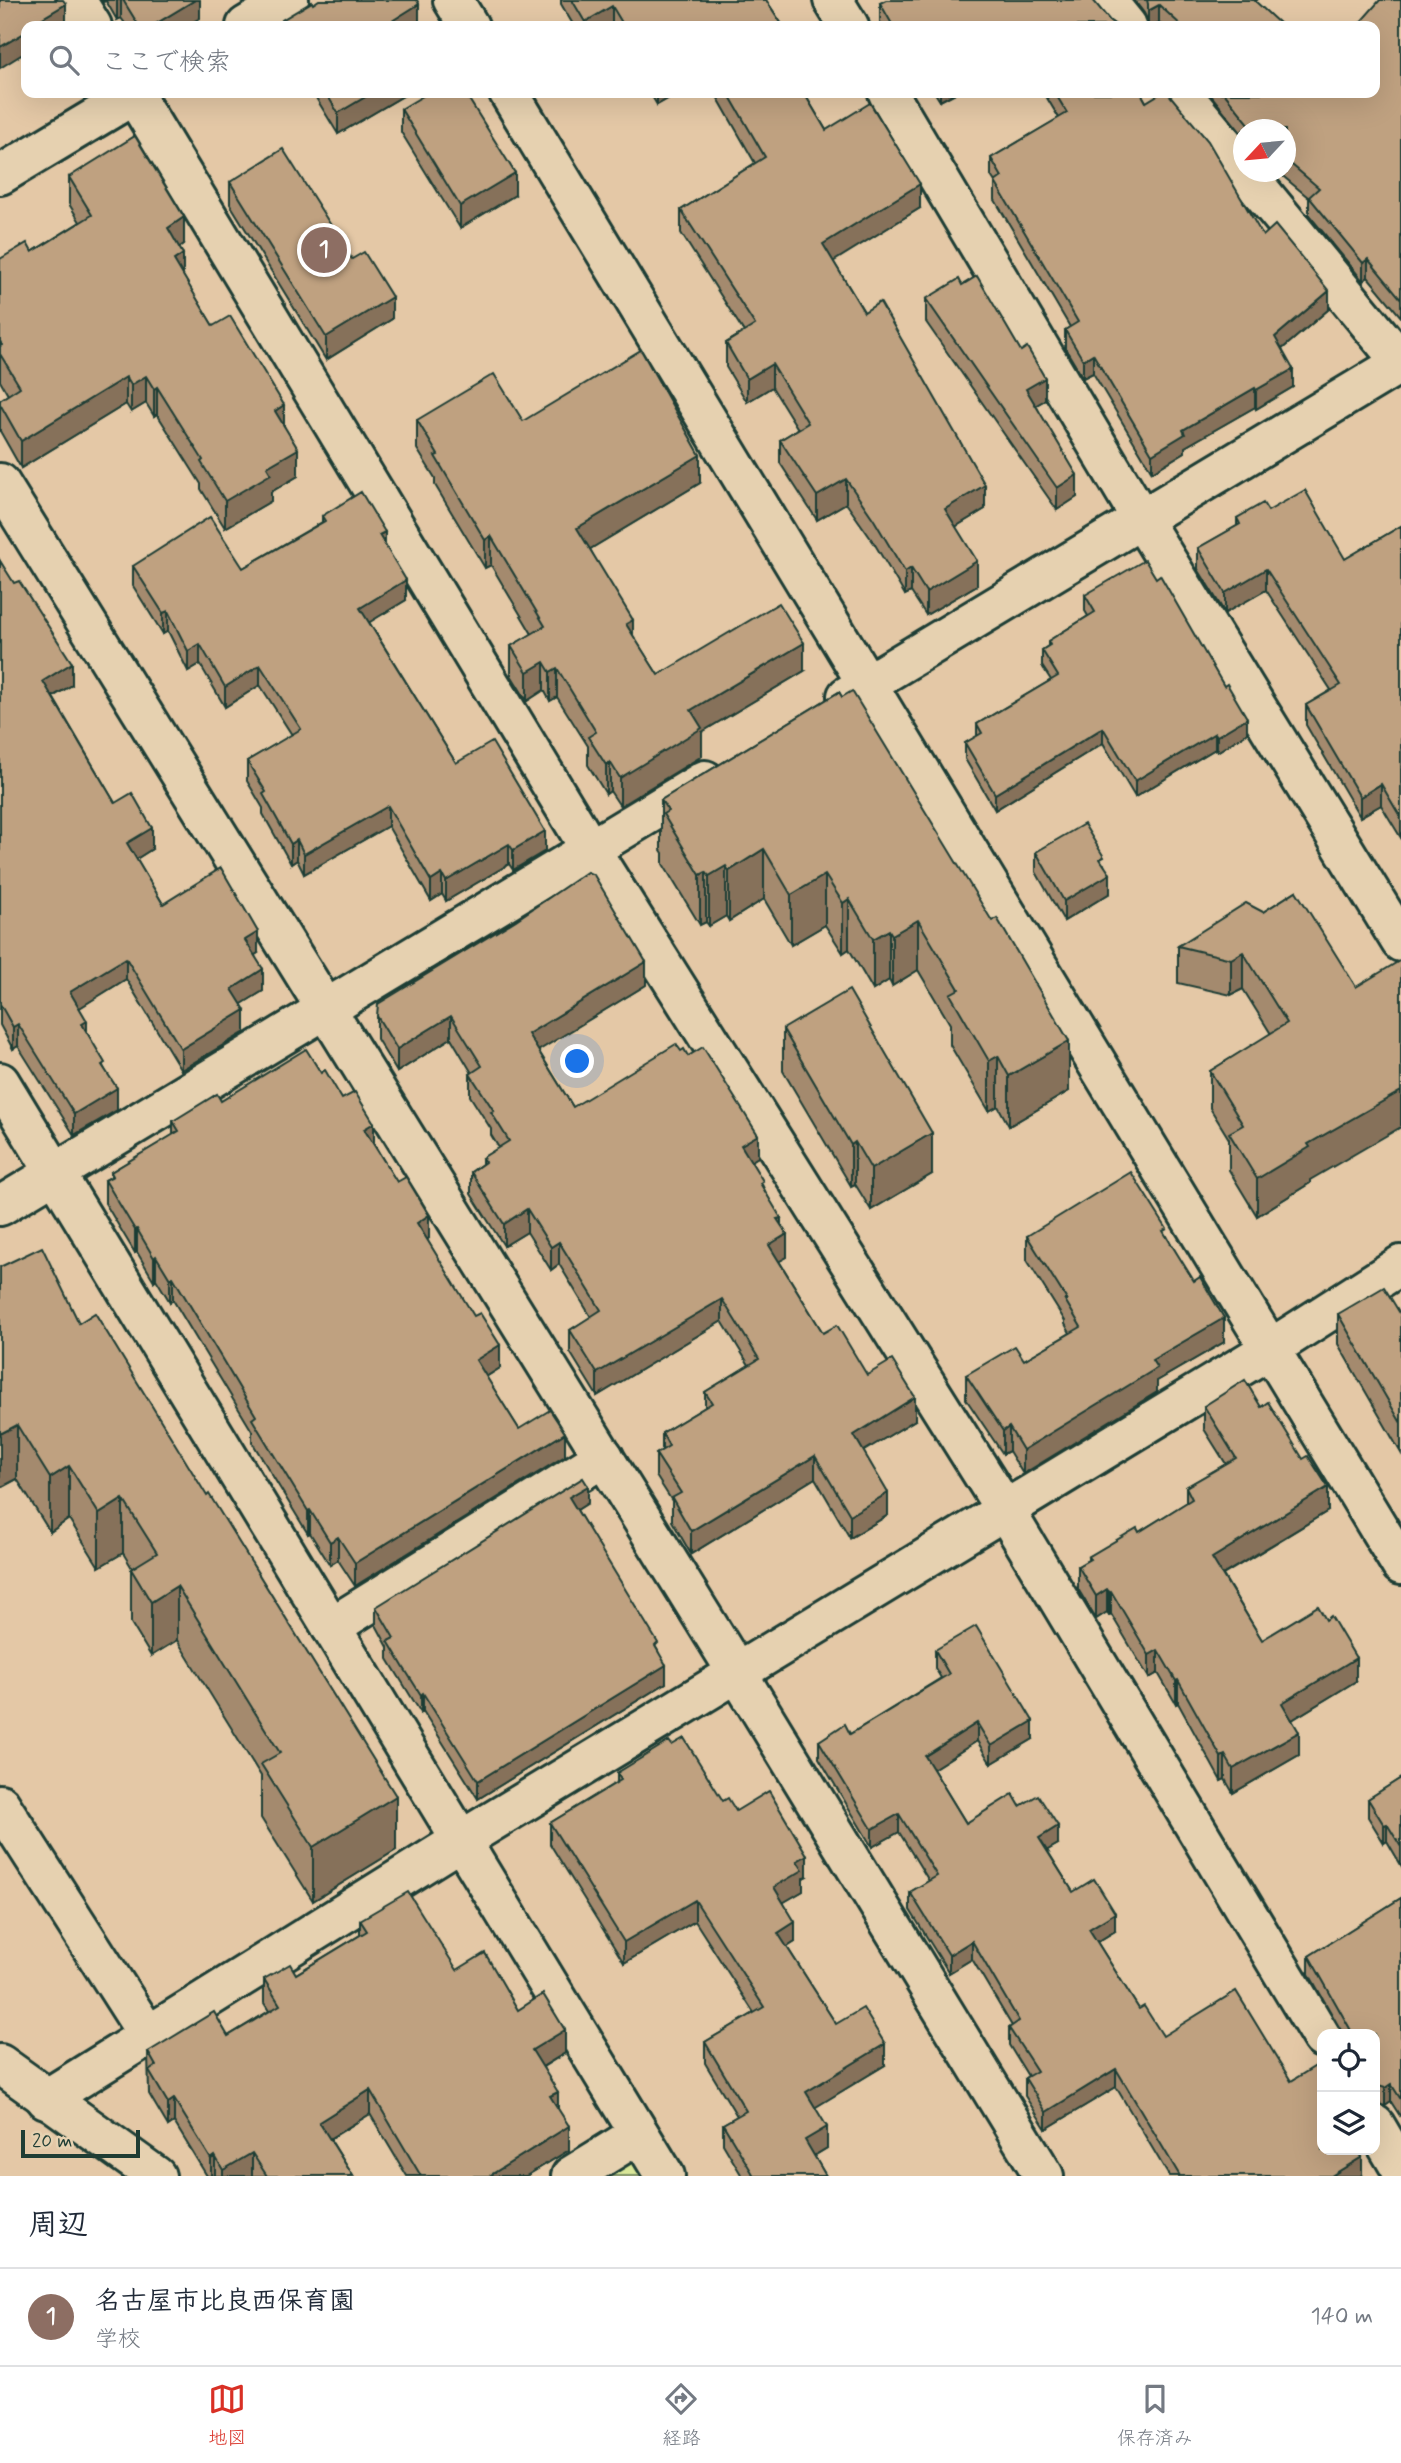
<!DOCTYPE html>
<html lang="ja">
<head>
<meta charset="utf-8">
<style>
  body { margin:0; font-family:Mynerve,"Klee One",sans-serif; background:#f6f6f7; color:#1f2937 }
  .controls { position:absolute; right:21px; bottom:21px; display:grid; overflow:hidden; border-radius:14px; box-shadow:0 7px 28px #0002 }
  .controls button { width:63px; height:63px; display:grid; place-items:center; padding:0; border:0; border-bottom:2px solid #e0e1e3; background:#fff; color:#1f2937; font:35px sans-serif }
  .compass { position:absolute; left:1233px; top:119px; width:63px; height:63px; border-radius:50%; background:#fff; box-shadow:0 7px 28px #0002; rotate:244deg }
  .scale { position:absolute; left:21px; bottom:18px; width:119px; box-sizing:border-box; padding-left:7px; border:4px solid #1f3d34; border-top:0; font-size:19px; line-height:24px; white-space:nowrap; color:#1f3d34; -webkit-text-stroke:5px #e6d1b0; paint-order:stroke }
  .you { position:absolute; left:578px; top:1062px; width:24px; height:24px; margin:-18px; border:5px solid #fff; border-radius:50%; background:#1a73e8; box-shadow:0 0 0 10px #1a73e833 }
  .badge { display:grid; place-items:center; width:46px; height:46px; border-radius:50%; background:#d93025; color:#fff; font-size:23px; font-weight:700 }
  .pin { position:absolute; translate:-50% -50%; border:4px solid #fff; box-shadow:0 2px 7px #0006 }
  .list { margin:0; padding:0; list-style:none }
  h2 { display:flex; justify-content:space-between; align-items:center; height:91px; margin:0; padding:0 28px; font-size:30px }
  h2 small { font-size:23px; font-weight:400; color:#747a83 }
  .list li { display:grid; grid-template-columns:46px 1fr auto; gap:21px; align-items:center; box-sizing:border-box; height:98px; padding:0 28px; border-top:2px solid #e0e1e3 }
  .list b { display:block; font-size:26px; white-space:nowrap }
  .list p { margin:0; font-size:23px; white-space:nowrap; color:#747a83 }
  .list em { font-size:23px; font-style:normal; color:#747a83 }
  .icon { flex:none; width:38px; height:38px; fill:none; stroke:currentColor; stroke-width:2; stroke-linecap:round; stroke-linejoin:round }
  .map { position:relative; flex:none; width:1401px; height:2176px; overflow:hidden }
  .search { position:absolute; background:#fff; box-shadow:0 7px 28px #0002; left:21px; right:21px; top:21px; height:77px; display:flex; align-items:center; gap:18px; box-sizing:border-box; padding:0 24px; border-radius:14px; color:#747a83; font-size:26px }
  .sheet { height:189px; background:#fff }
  nav { display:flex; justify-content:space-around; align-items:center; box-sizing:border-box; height:98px; border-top:2px solid #e0e1e3; background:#fff; font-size:19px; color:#747a83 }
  nav a { display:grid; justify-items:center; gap:4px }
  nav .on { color:#d93025 }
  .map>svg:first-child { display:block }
  .green { fill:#d9e698; stroke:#7c9266; stroke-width:2 }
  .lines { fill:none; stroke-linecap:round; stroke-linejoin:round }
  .minor-casing { stroke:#1f3d34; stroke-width:44 }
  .minor { stroke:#e6d1b0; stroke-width:38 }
  .wall { fill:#a48a6e; stroke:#1f3d34; stroke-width:2 }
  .shaded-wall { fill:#86715a; stroke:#1f3d34; stroke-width:2 }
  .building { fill:#bfa180; stroke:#1f3d34; stroke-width:2 }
</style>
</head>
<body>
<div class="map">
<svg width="1401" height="2176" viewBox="0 0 1401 2176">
  <rect width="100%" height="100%" fill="#e4c8a6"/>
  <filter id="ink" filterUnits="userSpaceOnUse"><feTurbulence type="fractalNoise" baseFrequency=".0143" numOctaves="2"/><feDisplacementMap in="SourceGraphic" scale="14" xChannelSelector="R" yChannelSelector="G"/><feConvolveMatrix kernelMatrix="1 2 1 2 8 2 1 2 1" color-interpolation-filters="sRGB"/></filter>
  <g filter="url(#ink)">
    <!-- green -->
    <path class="green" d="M631,2154L644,2176H599Z"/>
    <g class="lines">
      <!-- minor casing -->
      <g class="minor-casing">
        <g id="minor">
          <path d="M76,0L92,26"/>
          <path d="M453,0L469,26"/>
          <path d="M833,0L849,26"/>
          <path d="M1106,0L1127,26"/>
          <path d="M246,26L289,0"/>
          <path d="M133,93L590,849L1005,1510L1322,2038"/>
          <path d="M509,93L1401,1565"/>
          <path d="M888,93L1142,520L1401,942"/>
          <path d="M1181,93L1244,169"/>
          <path d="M1245,172L1401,362"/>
          <path d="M0,175L137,93"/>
          <path d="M0,483L738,1674L1044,2176"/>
          <path d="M847,696L1401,363"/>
          <path d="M0,1082L665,2176"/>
          <path d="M0,1206L705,780"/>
          <path d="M331,1627L604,1457"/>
          <path d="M0,1804L149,2037"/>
          <path d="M0,2064L156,2176"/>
          <path d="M46,2099L460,1841L1270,1349L1401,1265"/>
          <path d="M1375,2125L1401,2169"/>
          <path d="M571,2176L639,2134"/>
        </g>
      </g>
      <!-- minor -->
      <use href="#minor" class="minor"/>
    </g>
    <!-- wall -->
    <g class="wall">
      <path d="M101,0H200V18L186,26H127L121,18L117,20L106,1L103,2Z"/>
      <path d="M561,0H766L783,26H574L561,4Z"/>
      <path d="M1134,0H1257L1255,2L1282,26H1163L1159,23L1148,26V21L1144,13Z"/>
      <path d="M1401,0V317L1368,277L1363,281L1309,215V198L1278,172H1285V130H1243V135L1209,93H1375Z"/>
      <path d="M880,3L1110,21L1117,26H883L880,22Z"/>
      <path d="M313,93H408L338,134Z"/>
      <path d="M650,93H678L657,105Z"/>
      <path d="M715,93H804L826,130L920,208L833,261L985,509L955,527L977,585L926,615L911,592L905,595L874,543L846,503L817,520L780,463V440L798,429L772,387L747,402L726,367V343L744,332L681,233V210L755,163Z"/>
      <path d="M935,93H955L940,101Z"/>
      <path d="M1044,93H1141L1146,102L1263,236L1329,309L1282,349L1293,387L1256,409L1255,407L1185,447V452L1152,472L1093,373L1083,378L1065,348V330L1070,327L995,200V182L991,176V158L1059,118Z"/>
      <path d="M401,109L515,195L460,228L401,132Z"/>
      <path d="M69,177L184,244L179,248L183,276L213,326L284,426L298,476L271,492V501L225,528L201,489V484L157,414L154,416L146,403L131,412L126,404L21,468L0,431V400L8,395L0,381V259L32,252L80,222L69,204Z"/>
      <path d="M230,182L352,259L392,319L326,360L230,204Z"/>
      <path d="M926,299L1045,400L1036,405L1077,497L1057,510L926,322Z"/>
      <path d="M417,420L523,421L700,483L590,549L633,636L658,675L804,671L702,732V756L620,806L610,791L606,794L588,765V746L557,697L550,701L544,690L527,701L511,675V646L532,634L491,565L485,568L435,485V478L417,449Z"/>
      <path d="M1268,511L1345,559L1401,526V838L1381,805L1360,817L1306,725V705L1331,690L1266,590L1225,613L1198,569V548L1237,526V518Z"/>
      <path d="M322,516L385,545L406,600L369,622L456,763L545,851L513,870L509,864L446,901L442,894L431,901L388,826L304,874L297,860L291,864L263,814V808L247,781V761L292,735L260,685L225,707L200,664L188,671L168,631L163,634L133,586V566L243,568L322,522Z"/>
      <path d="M0,561L72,685L53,697L115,803L152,849L136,859L163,904L258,953L255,955L263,991L241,1004L245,1032L181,1070L126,979L79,1008L87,1032L105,1070L117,1110L74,1135L18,1046L13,1049L0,1025Z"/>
      <path d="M1085,595L1247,733L1217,752L1215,749L1135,797L1103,743L995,810L965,759V743L977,736V724L1051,680L1042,666V650L1048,646V641L1088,616L1085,611Z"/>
      <path d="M839,692L1069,1091L1009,1126L998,1106L989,1111L950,1045V1024L918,970L892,986L889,980L873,990L849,949L843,953L825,925L791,945L764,899L729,921L726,916L709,926L706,922L700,925L663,864V853L661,850V800Z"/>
      <path d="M1036,852L1104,864L1110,893L1064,921L1036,872Z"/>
      <path d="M1296,891L1310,1183L1257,1216L1229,1170V1139L1210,1108V1071L1271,1034L1243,989L1231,995L1178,983V946L1263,912Z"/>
      <path d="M646,985L538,1050L573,1107L758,1157L751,1161L781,1225L787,1257L779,1261L823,1333L915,1420L863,1451L888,1515L850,1538L815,1478L691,1554L672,1521V1501L656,1476V1454L662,1450V1433L705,1407V1392L749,1365L722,1321L597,1396L570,1352V1330L591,1317L559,1264L551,1270L527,1232L504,1246L471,1194V1172L482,1164V1158L499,1148L491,1135V1129L470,1096V1074L472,1073L451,1038L397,1072L377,1039V1016Z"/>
      <path d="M783,1029L932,1174L871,1210L855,1184L851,1186L783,1071Z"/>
      <path d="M321,1073L342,1099L374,1144L429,1238L427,1240L500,1368L486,1377L519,1429L565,1456L355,1586L338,1560L330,1565L310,1533L308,1534L252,1442V1431L173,1300L170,1302L156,1279L154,1281L137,1252L135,1253L105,1203V1180L111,1177V1172L173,1135V1121L221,1101Z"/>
      <path d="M1027,1236H1167L1224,1342L1157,1381V1392L1023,1474L1009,1451L1003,1454L966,1399V1375L1024,1360L1070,1333L1065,1324V1321L1027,1260Z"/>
      <path d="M0,1267L79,1323L396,1850L313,1901L261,1818V1776L177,1640L151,1656L131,1623V1569L132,1568L123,1553L99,1567L69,1519L50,1532L17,1479L0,1488Z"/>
      <path d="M1338,1314L1401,1315V1453L1338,1344Z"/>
      <path d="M1204,1406L1261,1407L1328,1511L1223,1575L1262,1640L1356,1681L1292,1720L1299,1755L1233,1793L1225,1779L1221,1781L1178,1703L1176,1704L1158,1673L1149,1678L1111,1614L1109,1615L1107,1612L1096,1619L1078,1589V1566L1088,1560V1557L1139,1532L1186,1503V1487L1226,1464L1204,1429Z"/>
      <path d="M588,1503L577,1510L658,1651L666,1683L478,1799L423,1711L421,1713L388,1659V1647L376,1625V1607Z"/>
      <path d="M935,1650L1033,1739L991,1764L977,1741L933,1769L966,1823L1020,1806L1058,1844L1047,1850L1073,1892L1115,1931L1097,1942L1139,2009L1163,2036L1322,2150L1362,2175L1360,2176H1169L1116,2087L1046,2129L1025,2096V2078L1028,2076L1009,2045V2028L1012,2026L972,1959L949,1973L910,1910V1892L929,1881L899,1832L872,1847L819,1758V1741L850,1734L941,1678L935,1668Z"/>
      <path d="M672,1745L723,1801L736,1811L807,1876L803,1878V1891L783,1902L795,1942L787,1947L836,2024L885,2065L815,2107L827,2148L814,2156L826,2176H742L723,2144V2124L737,2116L705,2063V2042L754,2013L695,1921L624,1963L550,1844V1823L617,1782V1773Z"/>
      <path d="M1401,1778V1865L1387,1841L1384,1843L1368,1817V1799Z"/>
      <path d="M1401,1898V2115L1400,2116L1391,2102L1385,2106L1375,2103V2034H1343L1309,1974V1956Z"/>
      <path d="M360,1920L457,1970L518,2010L565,2053L543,2067L558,2109L569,2150L526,2176H407L370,2114L330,2139L353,2176H207L174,2122L168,2126L149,2094L148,2052L228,2036L269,2011L264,2003V1979L296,1974L360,1935Z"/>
    </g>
    <!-- shaded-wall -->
    <g class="shaded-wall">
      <path d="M117,0H121V18L117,20Z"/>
      <path d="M195,0H200V18L186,26H152Z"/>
      <path d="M66,4V25L64,26H29Z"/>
      <path d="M419,4V25L417,26H383Z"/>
      <path d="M1159,5V23L1154,26H1148V11Z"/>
      <path d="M612,6V26H585V22Z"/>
      <path d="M26,32V52L0,68V47Z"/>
      <path d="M372,93H408L338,134V113Z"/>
      <path d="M657,93H678L657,105Z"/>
      <path d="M940,93H955L940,101Z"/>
      <path d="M515,173V195L460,228V206Z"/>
      <path d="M920,184V208L823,268V244Z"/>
      <path d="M184,217V244L168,255V228Z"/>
      <path d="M183,254V281L174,260Z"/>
      <path d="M1368,259V277L1363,281V263Z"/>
      <path d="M1329,291V309L1275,355V337Z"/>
      <path d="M392,297V319L326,360V337Z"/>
      <path d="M1093,354V373L1083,378V360Z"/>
      <path d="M772,364V387L747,402V379Z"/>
      <path d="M1293,369V387L1256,409V390Z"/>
      <path d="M146,376V403L131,412V385Z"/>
      <path d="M126,377V404L21,468V441Z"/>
      <path d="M1045,378V400L1026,411V389Z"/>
      <path d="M157,387V414L154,416V389Z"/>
      <path d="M1255,388V407L1185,447V452L1152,472V454L1183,430Z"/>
      <path d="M284,405V432L275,411Z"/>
      <path d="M298,449V476L271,492V501L225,528V501L267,467Z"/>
      <path d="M700,455V483L577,557V528Z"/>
      <path d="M1077,475V497L1057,510V488Z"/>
      <path d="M846,479V503L817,520V496Z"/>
      <path d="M985,485V509L945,533V509Z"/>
      <path d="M385,532V552L379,535Z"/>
      <path d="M491,536V565L485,568V540Z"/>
      <path d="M977,561V585L926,615V592Z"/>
      <path d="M911,568V592L905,595V572Z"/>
      <path d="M1266,569V590L1225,613V593Z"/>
      <path d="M406,580V600L360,628V608Z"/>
      <path d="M168,611V631L163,634V613Z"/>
      <path d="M633,620V648L626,624Z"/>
      <path d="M804,643V671L702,732V756L620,806V778L691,710Z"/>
      <path d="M200,644V664L188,671V651Z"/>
      <path d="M544,662V690L527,701V672Z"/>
      <path d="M72,663V685L43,702V681Z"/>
      <path d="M260,665V685L225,707V687Z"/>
      <path d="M557,668V697L550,701V672Z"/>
      <path d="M1247,718V733L1217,752V736Z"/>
      <path d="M1103,728V743L995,810V794Z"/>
      <path d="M1215,733V749L1135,797V781Z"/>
      <path d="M610,762V791L606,794V765Z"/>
      <path d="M1381,784V805L1360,817V797Z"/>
      <path d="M388,806V826L304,874V854Z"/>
      <path d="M152,828V849L127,865V843Z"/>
      <path d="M545,831V851L513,870V850Z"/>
      <path d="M297,840V860L291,864V844Z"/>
      <path d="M509,844V864L446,901V881Z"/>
      <path d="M764,849V899L729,921V871Z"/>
      <path d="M726,866V916L709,926V876Z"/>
      <path d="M706,872V922L700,925V875Z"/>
      <path d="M442,874V894L431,901V881Z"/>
      <path d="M1110,874V893L1064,921V901Z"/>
      <path d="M825,875V925L791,945V895Z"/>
      <path d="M849,899V949L843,953V903Z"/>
      <path d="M918,920V970L892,986V935Z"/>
      <path d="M889,930V980L873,990V939Z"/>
      <path d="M258,932V953L245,961V940Z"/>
      <path d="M1243,952V989L1231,995V959Z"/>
      <path d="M126,958V979L70,1014V992Z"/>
      <path d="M646,962V985L528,1057V1034Z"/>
      <path d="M263,969V991L232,1010V989Z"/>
      <path d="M245,1010V1032L181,1070V1049Z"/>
      <path d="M451,1016V1038L397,1072V1049Z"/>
      <path d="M87,1021V1042L82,1024Z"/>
      <path d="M18,1024V1046L13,1049V1027Z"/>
      <path d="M1069,1041V1091L1009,1126V1076Z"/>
      <path d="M998,1056V1106L989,1111V1061Z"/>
      <path d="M117,1088V1110L74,1135V1114Z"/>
      <path d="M1401,1091V1127L1310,1180V1183L1257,1216V1179L1308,1144Z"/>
      <path d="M374,1123V1146L364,1129Z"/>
      <path d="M932,1133V1174L871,1210V1169Z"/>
      <path d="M758,1135V1157L741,1168V1145Z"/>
      <path d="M855,1142V1184L851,1186V1145Z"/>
      <path d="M527,1209V1232L504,1246V1224Z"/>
      <path d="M429,1215V1238L417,1246V1223Z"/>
      <path d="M781,1218V1238L787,1234V1257L769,1267V1245L777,1219Z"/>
      <path d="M137,1229V1252L135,1253V1230Z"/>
      <path d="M559,1242V1264L551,1270V1247Z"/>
      <path d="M156,1256V1279L154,1281V1258Z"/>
      <path d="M173,1277V1300L170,1302V1279Z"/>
      <path d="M722,1299V1321L597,1396V1373Z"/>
      <path d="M1224,1318V1342L1157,1381V1392L1023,1474V1450L1152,1360Z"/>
      <path d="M500,1345V1368L476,1383V1360Z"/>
      <path d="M915,1397V1420L854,1457V1435Z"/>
      <path d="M17,1425V1479L0,1488V1434Z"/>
      <path d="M1009,1427V1451L1003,1454V1431Z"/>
      <path d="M565,1433V1456L355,1586V1563Z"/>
      <path d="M815,1456V1478L691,1554V1531Z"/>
      <path d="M69,1466V1519L50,1532V1478Z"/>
      <path d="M588,1486V1503L569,1515V1497Z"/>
      <path d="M1328,1487V1511L1212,1581V1558Z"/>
      <path d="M888,1493V1515L850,1538V1515Z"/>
      <path d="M123,1499V1553L99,1567V1514Z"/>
      <path d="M310,1510V1533L308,1534V1511Z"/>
      <path d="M338,1537V1560L330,1565V1542Z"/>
      <path d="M177,1586V1640L151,1656V1602Z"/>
      <path d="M1107,1589V1612L1096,1619V1596Z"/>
      <path d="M1111,1591V1614L1109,1615V1592Z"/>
      <path d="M1158,1650V1673L1149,1678V1655Z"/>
      <path d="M1356,1658V1681L1282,1726V1703Z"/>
      <path d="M666,1665V1683L478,1799V1781Z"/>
      <path d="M1178,1680V1703L1176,1704V1681Z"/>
      <path d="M423,1693V1711L421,1713V1695Z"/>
      <path d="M1033,1721V1739L991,1764V1746Z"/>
      <path d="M977,1723V1741L925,1774V1756Z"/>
      <path d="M1299,1732V1755L1233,1793V1769Z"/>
      <path d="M1225,1755V1779L1221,1781V1757Z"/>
      <path d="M396,1796V1850L313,1901V1847Z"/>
      <path d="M899,1814V1832L872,1847V1829Z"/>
      <path d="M1387,1824V1841L1384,1843V1825Z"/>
      <path d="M1058,1826V1844L1039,1855V1838Z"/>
      <path d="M807,1855V1876L803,1878V1891L774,1908V1887L797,1861Z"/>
      <path d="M695,1900V1921L624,1963V1942Z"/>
      <path d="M1115,1913V1931L1089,1947V1929Z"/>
      <path d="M795,1922V1942L778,1953V1933Z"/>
      <path d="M972,1941V1959L949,1973V1955Z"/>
      <path d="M565,2030V2053L532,2073V2050Z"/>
      <path d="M885,2044V2065L806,2113V2092Z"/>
      <path d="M1116,2069V2087L1046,2129V2112Z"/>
      <path d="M1391,2084V2102L1385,2106V2088Z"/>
      <path d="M370,2090V2114L319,2145V2122Z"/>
      <path d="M558,2092V2115L550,2096Z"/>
      <path d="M174,2099V2122L168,2126V2103Z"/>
      <path d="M569,2126V2150L526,2176H489Z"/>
      <path d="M827,2127V2148L805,2161V2140Z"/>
      <path d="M252,2153V2176H223V2170Z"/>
      <path d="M215,2156V2176H211V2159Z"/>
      <path d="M1362,2157V2175L1360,2176H1331Z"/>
    </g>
    <!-- building -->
    <g class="building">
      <path d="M0,0H63L66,4L29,26H26V32L0,47Z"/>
      <path d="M123,0H195L152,26H139Z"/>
      <path d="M319,0H417L419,4L384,26H285L282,20L312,2L313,4Z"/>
      <path d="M572,0H766L783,26H624L612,6L585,22Z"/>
      <path d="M886,0H1093L1110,21L1117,26H888L892,24L880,3Z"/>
      <path d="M1147,0H1254L1282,26H1182L1159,5L1148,11V4Z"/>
      <path d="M1380,0H1401V299L1368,259L1363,263L1309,197L1319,188L1285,159V130H1254L1224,93H1375V26H1357Z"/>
      <path d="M326,93H372L338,113Z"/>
      <path d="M428,93H465L515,173L460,206L401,109Z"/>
      <path d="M728,93H804L826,130L870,103L920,184L823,244L864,312L880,302L985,485L945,509L977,561L926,592L911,568L905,572L874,520L846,479L817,496L780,440L808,423L772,364L747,379L726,343L755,325L681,210L765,157Z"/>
      <path d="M1055,93H1141L1146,102L1161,93H1168L1208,141L1263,236L1275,225L1329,291L1275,337L1293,369L1256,390L1255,388L1183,430L1185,434L1152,454L1093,354L1083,360L1065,330L1078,322L995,182L1002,177L991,158L1067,113Z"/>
      <path d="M135,136L184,217L168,228L183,254L174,260L213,326L230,316L284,405L275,411L298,449L267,467L271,474L225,501L201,462L203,460L157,387L154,389L146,376L131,385L126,377L21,441L0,404V400L20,387L0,354V346L2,345L0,341V259L27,243L32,252L92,215L69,177Z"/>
      <path d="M283,149L352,259L364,252L392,297L326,337L230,182Z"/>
      <path d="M977,276L1021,351L1027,347L1045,378L1026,389L1077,475L1057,488L926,299L959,279L962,285Z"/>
      <path d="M641,350L700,455L577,528L633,620L626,624L658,675L779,603L804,643L691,710L702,728L620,778L610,762L606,765L588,737L596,732L557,668L550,672L544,662L527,672L511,646L545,626L491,536L485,540L435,456L438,455L417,420L494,374L523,421Z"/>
      <path d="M1305,490L1345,559L1401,526V818L1381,784L1360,797L1306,705L1341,685L1266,569L1225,593L1198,548L1240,524L1237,518L1263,503L1268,511Z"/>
      <path d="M361,492L385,532L379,535L406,580L360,608L456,763L492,742L545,831L513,850L509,844L446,881L442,874L431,881L388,806L304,854L297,840L291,844L263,794L266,792L247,761L301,729L260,665L225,687L200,644L188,651L168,611L163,613L133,566L210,517L243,568L325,521L322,516Z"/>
      <path d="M1145,560L1156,578L1160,575L1224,686L1227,684L1247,718L1217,736L1215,733L1135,781L1103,728L995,794L965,743L982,733L977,724L1058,676L1042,650L1050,645L1048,641L1095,612L1085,595Z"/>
      <path d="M0,561L14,583L19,581L72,663L43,681L115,803L132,793L152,828L127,843L163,904L221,868L258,932L245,940L263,969L232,989L245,1010L181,1049L126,958L70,992L87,1021L82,1024L105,1063L102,1065L117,1088L74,1114L18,1024L13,1027L0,1004Z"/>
      <path d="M852,691L992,921L997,918L1069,1041L1009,1076L998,1056L989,1061L950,994L959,989L918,920L892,935L889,930L873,939L849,899L843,903L825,875L791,895L764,849L729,871L726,866L709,876L706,872L700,875L663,814L668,811L661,800L839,692L842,697Z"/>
      <path d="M1084,824L1104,857L1100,859L1110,874L1064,901L1036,852Z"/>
      <path d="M587,872L594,875L646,962L528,1034L573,1107L676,1044L681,1051L684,1049L688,1056L703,1047L758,1135L741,1145L763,1181L760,1183L781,1218L777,1219L787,1234L769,1245L823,1333L837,1325L867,1375L892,1360L915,1397L854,1435L888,1493L850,1515L815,1456L691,1531L672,1498L681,1493L656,1454L669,1446L662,1433L712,1403L705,1392L759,1359L722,1299L597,1373L570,1330L601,1310L559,1242L551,1247L527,1209L504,1224L471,1172L485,1162L482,1158L509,1141L491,1112L494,1111L470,1074L482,1066L451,1016L397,1049L377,1016L378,1004L516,920Z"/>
      <path d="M1296,891L1356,987L1401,960V1091L1308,1144L1310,1147L1257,1179L1229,1133L1243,1125L1210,1071L1287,1023L1243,952L1231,959L1178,946L1246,903L1263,912Z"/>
      <path d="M849,990L932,1133L871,1169L855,1142L851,1145L783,1029Z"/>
      <path d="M306,1049L321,1073L325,1070L342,1099L355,1092L374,1123L364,1129L397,1182L406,1177L429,1215L417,1223L474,1316L480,1313L500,1345L476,1360L519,1429L550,1410L565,1433L355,1563L338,1537L330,1542L310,1510L308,1511L252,1419L256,1416L173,1277L170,1279L156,1256L154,1258L137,1229L135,1230L105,1180L113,1176L111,1172L179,1131L173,1121L217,1094L221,1101Z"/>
      <path d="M1131,1172L1167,1229L1163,1231L1194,1281L1200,1277L1224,1318L1152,1360L1157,1368L1023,1450L1009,1427L1003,1431L966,1375L1015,1346L1024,1360L1081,1327L1065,1300H1067L1027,1236Z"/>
      <path d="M42,1247L79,1323L95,1313L207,1496L209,1494L396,1796L313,1847L261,1764L280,1753L177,1586L151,1602L131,1569L157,1553L123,1499L99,1514L69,1466L50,1478L17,1425L0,1434V1267Z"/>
      <path d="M1384,1287L1401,1315V1423L1338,1314Z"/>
      <path d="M1245,1380L1261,1407L1268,1402L1303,1459L1308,1456L1328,1487L1212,1558L1262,1640L1318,1606L1326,1620L1331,1616L1356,1658L1282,1703L1299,1732L1233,1769L1225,1755L1221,1757L1178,1680L1176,1681L1158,1650L1149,1655L1111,1591L1109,1592L1107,1589L1096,1596L1078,1566L1090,1559L1088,1557L1137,1528L1139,1532L1192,1499L1186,1487L1236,1458L1204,1406Z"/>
      <path d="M583,1478L588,1486L569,1497L658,1643L655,1646L666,1665L478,1781L423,1693L421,1695L404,1668L388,1641L394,1638L376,1607Z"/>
      <path d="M976,1626L1033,1721L991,1746L977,1723L925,1756L966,1823L1013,1794L1020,1806L1038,1795L1058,1826L1039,1838L1073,1892L1094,1879L1115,1913L1089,1929L1139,2009L1144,2006L1163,2036L1236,1991L1291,2081L1322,2062V2150H1357L1362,2157L1331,2176H1180L1116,2069L1046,2112L1025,2078L1037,2071L1009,2028L1019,2021L972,1941L949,1955L910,1892L937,1876L899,1814L872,1829L819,1741L845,1724L850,1734L949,1674L935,1650Z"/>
      <path d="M684,1738L723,1801L728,1798L736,1811L769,1791L807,1855L797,1861L803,1870L774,1887L795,1922L778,1933L836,2024L863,2008L885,2044L806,2092L827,2127L805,2140L826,2176H751L753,2174L723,2124L746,2111L705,2042L764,2007L695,1900L624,1942L550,1823L621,1780L617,1773L669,1741L672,1745Z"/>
      <path d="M1401,1778V1847L1387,1824L1384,1825L1368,1799Z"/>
      <path d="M408,1892L457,1970L485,1953L518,2010L543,1994L565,2030L532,2050L558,2092L550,2096L569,2126L489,2176H421L370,2090L319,2122L353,2176H267L252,2153L223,2170L215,2156L211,2159L174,2099L168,2103L149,2071L156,2066L148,2052L214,2012L228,2036L280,2005L264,1979L290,1964L296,1974L367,1931L360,1920Z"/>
      <path d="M1401,1898V2097L1400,2098L1391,2084L1385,2088L1375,2085V2034H1353L1309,1956Z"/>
    </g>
  </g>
</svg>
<div class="controls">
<button><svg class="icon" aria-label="locate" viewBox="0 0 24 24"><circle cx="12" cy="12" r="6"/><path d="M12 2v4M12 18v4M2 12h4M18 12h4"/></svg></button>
<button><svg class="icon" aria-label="layers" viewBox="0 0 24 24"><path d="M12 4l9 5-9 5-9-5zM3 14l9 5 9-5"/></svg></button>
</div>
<svg class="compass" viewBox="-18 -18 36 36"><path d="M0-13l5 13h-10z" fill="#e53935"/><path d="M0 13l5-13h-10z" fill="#747a83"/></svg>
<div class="scale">20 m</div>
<div class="you"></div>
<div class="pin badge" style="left:324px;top:250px;background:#8d6e63">1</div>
<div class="search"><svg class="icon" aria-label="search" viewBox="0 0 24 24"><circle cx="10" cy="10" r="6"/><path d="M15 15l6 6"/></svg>ここで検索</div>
</div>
<section class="sheet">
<h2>周辺<small></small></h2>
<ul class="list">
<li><span class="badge" style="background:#8d6e63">1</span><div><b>名古屋市比良西保育園</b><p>学校</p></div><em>140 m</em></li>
</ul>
</section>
<nav>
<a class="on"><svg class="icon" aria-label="map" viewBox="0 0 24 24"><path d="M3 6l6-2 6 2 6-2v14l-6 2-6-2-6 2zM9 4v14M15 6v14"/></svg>地図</a>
<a><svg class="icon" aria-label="directions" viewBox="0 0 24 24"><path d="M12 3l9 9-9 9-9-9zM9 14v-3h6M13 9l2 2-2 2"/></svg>経路</a>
<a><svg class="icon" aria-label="saved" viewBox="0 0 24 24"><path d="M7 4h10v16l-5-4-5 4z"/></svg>保存済み</a>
</nav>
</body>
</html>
